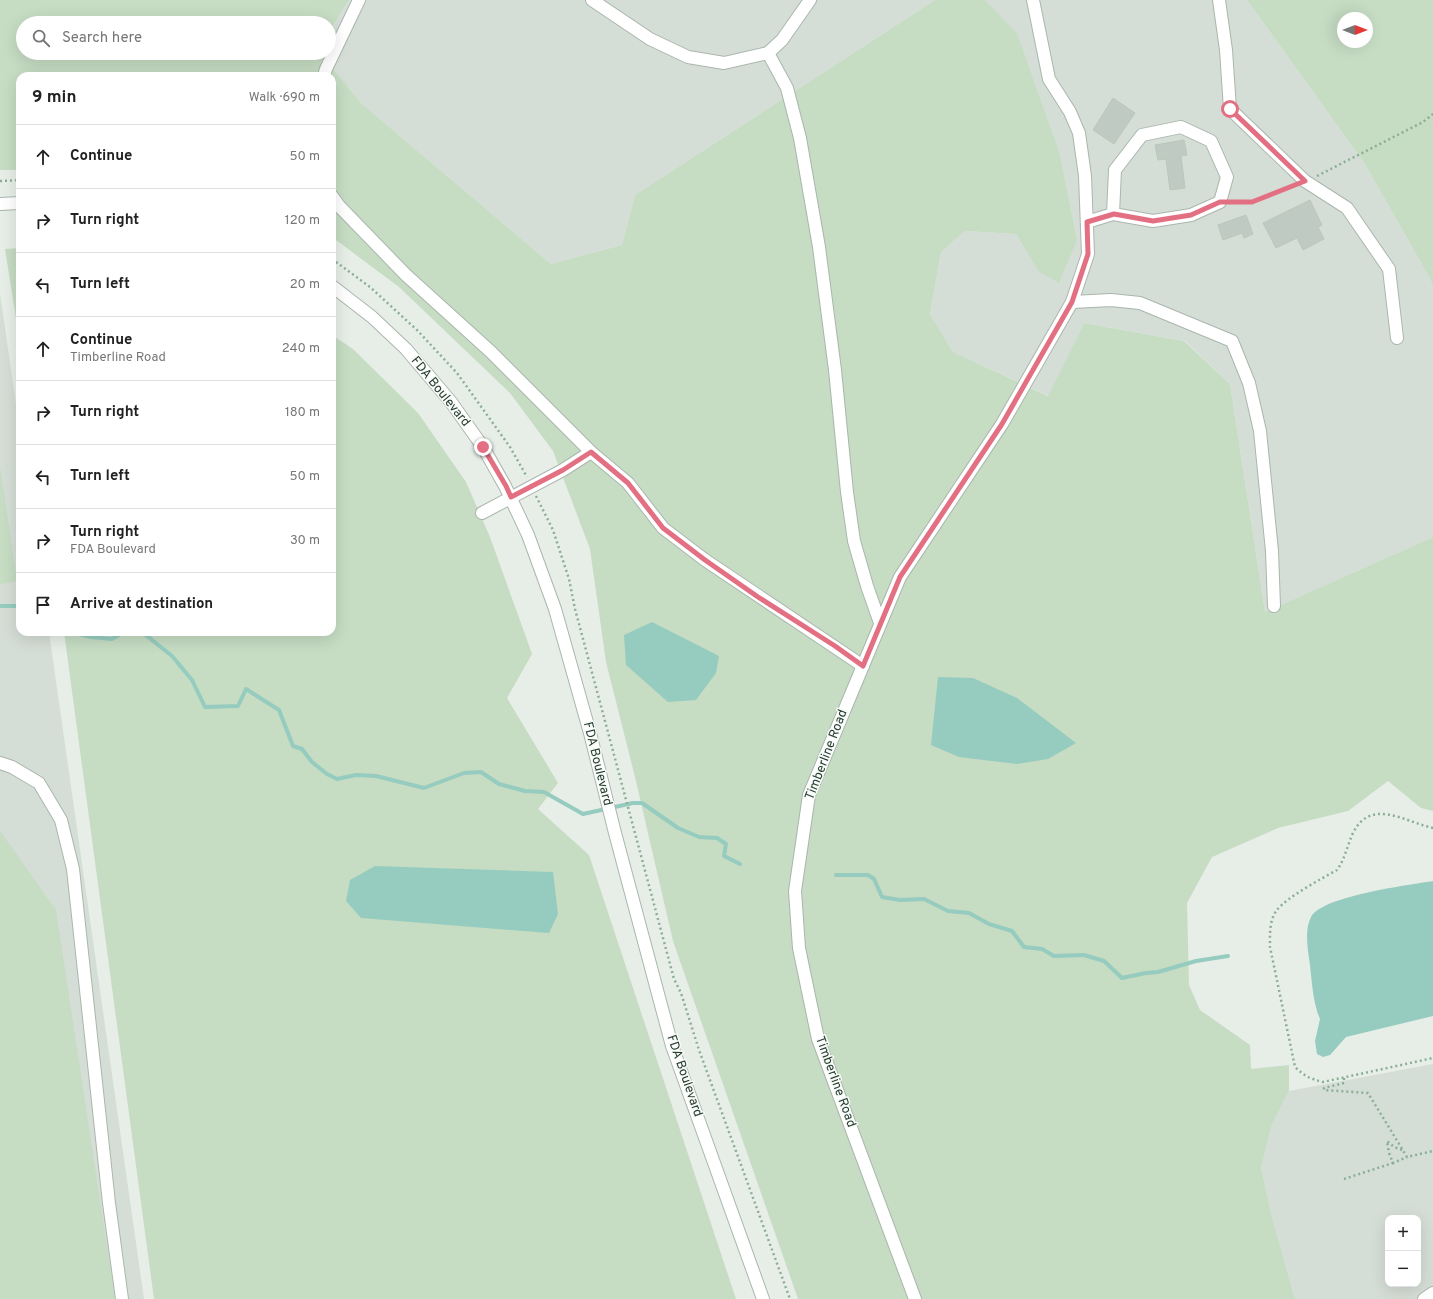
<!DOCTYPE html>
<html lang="en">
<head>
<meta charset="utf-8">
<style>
  body { margin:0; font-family:Overpass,sans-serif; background:#f2f2f2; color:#222 }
  .controls { position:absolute; right:12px; bottom:12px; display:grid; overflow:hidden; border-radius:8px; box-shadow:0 4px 16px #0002 }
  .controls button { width:36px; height:36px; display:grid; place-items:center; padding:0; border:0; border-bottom:1px solid #e0e0e0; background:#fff; color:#222; font:20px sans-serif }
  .compass { position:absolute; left:1337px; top:12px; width:36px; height:36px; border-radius:50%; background:#fff; box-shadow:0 4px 16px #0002; rotate:90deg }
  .stop { position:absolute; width:12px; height:12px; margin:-9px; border:3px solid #e37082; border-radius:50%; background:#fff }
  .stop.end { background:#e37082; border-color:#fff; box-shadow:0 1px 4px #0008 }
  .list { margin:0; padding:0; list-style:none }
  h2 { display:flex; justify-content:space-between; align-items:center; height:52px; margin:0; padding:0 16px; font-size:17px }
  h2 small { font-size:13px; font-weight:400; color:#767676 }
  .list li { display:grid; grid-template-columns:26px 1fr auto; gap:12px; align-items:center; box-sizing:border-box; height:64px; padding:0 16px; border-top:1px solid #e0e0e0 }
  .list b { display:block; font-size:15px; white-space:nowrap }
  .list p { margin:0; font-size:13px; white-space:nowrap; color:#767676 }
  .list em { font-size:13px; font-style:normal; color:#767676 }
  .icon { flex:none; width:22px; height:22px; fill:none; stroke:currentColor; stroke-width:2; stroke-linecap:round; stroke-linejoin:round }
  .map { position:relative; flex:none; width:1433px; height:1299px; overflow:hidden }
  .search { position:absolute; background:#fff; box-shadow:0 4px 16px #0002; left:16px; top:16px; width:320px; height:44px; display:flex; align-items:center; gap:10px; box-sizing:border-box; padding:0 14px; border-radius:22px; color:#767676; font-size:15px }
  .panel { position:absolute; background:#fff; box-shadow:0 4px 16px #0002; left:16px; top:72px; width:320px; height:564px; border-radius:12px }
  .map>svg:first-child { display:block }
  .built { fill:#d5ded6; fill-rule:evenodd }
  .green { fill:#c6dcc3; fill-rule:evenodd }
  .water { fill:#96ccbf }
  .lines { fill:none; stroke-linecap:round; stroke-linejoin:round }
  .stream { stroke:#96ccbf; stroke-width:4 }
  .building { fill:#bfcbc2; stroke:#bac7bc }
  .minor-casing { stroke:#aab6ad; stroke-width:14 }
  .path { stroke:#8bae95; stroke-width:2.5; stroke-dasharray:2 3; stroke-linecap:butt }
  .minor { stroke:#fff; stroke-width:12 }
  .route { stroke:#e37082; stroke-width:5 }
  .labels { text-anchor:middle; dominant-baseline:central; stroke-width:3; stroke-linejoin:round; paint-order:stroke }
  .street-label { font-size:13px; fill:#273e2f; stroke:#f7faf8 }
</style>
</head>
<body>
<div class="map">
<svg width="1433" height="1299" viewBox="0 0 1433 1299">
  <rect width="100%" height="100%" fill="#e7eee8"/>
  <!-- built -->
  <g class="built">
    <path d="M349,0H935L635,195L622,245L551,264L362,104L320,53H329V32Z"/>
    <path d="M985,0H1247L1365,164L1429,277L1433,286V537L1265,612L1230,384L1185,341L1084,323L1049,396L953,352L930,314L941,252L965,231L1016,234L1038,271L1077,240L1060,154L1017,34Z"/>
    <path d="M0,293L20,432V632H49L144,1299H0Z"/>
    <path d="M1433,1064V1299H1295L1272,1217L1261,1168L1272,1125L1289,1091ZM1388,1218H1418V1284H1388Z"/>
  </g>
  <!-- green -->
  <g class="green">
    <path d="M0,0H349L329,32V23H23V53H320L362,104L551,264L622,245L635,195L935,0H985L1017,33L1060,154L1077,240L1059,283L1038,271L1016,234L965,231L941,252L930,314L953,352L1048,396L1084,323L1184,341L1230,384L1265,612L1433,537V811L1421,808L1388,781L1348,811L1278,828L1212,857L1187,903L1189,985L1200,1010L1250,1045L1251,1069L1289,1065V1091L1272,1125L1261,1168L1272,1217L1295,1299H798L673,941L635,777L606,662L590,549L553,451L510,393L399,287L332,237V76H20V170H0Z"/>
    <path d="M1247,0H1433V286L1429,277L1365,164ZM1343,18H1367V42H1343Z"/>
    <path d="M20,248V344L5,249Z"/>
    <path d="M332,335L353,349L418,413L466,482L490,537L532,654L507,698L558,783L538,809L589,855L736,1299H154L64,632H332Z"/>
    <path d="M0,466L17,581L0,584Z"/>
    <path d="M0,831L56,910L115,1299H0Z"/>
  </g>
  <!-- water -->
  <g class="water">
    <path d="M652,622L719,656L716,673L696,700L668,702L626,665L624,635Z"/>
    <path d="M938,677L973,678L1017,698L1076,743L1048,759L1017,764L959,757L931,745Z"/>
    <path d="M375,866L553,872L558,914L549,933L361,918L346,901L350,880Z"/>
    <path d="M1433,881V1016L1346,1037L1330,1055L1323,1057L1317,1054L1315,1041L1320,1019C1313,1003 1312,983 1310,965C1308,951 1304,930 1311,917C1322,896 1409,885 1433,881Z"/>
  </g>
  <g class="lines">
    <!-- stream -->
    <g class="stream">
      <path d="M0,606H20"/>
      <path d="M71,632L91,637L112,639L124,632"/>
      <path d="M142,632L172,656L192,680L205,707L238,706L246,689L279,710L293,746L302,749L312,762L327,774L337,779L356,775L376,776L424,788L464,773L481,772L499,784L525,791L544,792L583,814L633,803H642L678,828L699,837L717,838L726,844L724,856L740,864"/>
      <path d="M836,875H868L874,879L882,897L900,900L924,899L948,911L969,913L989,924L1012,931L1024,947L1042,949L1054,956L1084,955L1104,961L1122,978L1146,973L1158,972L1196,961L1228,956"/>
    </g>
  </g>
  <!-- building -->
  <g class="building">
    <path d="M1113,98L1135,113L1114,144L1093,130Z"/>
    <path d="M1184,140L1187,155L1181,156L1185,188L1170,190L1166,159L1158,160L1155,145Z"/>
    <path d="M1310,200L1322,225L1318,227L1324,239L1303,250L1297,238L1276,248L1263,223Z"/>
    <path d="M1246,215L1253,234L1244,238L1242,233L1223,240L1218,225Z"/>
  </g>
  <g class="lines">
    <!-- minor casing -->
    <g class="minor-casing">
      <g id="minor">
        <path d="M592,0L650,39L688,57L724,63L768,53L782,40L810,0"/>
        <path d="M1219,0L1226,50L1230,109L1305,181L1347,208L1389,269L1397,338"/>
        <path d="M768,53L787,88L800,138L819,247L835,370L847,492L854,541L867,586L880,623"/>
        <path d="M324,76L326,69L359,0"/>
        <path d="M332,196L339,206L406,275L491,352L591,452L563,470L482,513"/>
        <path d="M0,204L20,203"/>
        <path d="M1087,222L1113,214L1153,221L1191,215L1220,202L1227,177L1211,141L1181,127L1142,135L1115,170L1113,214"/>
        <path d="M332,286L372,317L406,349L451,402L483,447L505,486L528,535L555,609L590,733L615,833L672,1046L763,1299"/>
        <path d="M1072,302L1111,300L1140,303L1232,341L1249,383L1260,431L1272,551L1274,606"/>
        <path d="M591,452L628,483L663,528L705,560L863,666"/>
        <path d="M0,763L12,767L39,783L61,820L73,869L109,1203L122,1299"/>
        <path d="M915,1299L818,1039L799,948L795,891L809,795L900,577L1002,424L1072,302L1088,254L1085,176L1079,133L1070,112L1049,79L1033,0"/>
        <path d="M1424,1299L1433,1293"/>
      </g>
    </g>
    <!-- path -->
    <g class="path">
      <path d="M1317,176L1423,122L1433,114"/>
      <path d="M0,181L20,180"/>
      <path d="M1232,202H1252L1292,186"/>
      <path d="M332,259L370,287L417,330L457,373L510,447L527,477"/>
      <path d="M536,496L553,530L569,579L575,609L674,979L681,993L699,1050L790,1299"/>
      <path d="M1433,828C1405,822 1371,797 1353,833C1347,846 1345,859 1337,870C1321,879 1287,897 1277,910C1269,920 1270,935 1270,947L1295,1067C1304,1076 1311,1079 1323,1082L1433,1058"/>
      <path d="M1344,1078V1083L1324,1088V1090L1368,1093L1407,1157L1433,1151"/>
      <path d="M1402,1150L1394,1147L1387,1141L1389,1153L1393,1163L1407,1157"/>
      <path d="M1344,1179L1393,1163"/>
    </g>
    <!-- minor -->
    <use href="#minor" class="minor"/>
  </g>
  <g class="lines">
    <!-- route -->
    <path class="route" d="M483,447L506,486L511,497L563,470L591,452L628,483L663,528L705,560L758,597L835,646L863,666L900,577L1002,424L1072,302L1088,254L1087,222L1114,214L1153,221L1191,215L1220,202H1252L1305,181L1230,109"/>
  </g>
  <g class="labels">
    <!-- street labels -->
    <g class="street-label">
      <text transform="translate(440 392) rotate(51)">FDA Boulevard</text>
      <text transform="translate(827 755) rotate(-69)">Timberline Road</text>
      <text transform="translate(597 764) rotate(76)">FDA Boulevard</text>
      <text transform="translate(684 1076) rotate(71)">FDA Boulevard</text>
      <text transform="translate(835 1082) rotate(70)">Timberline Road</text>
    </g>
  </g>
</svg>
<div class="controls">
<button>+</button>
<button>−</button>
</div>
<svg class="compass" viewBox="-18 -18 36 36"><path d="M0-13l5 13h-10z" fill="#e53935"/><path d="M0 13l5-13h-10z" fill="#767676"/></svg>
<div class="stop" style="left:1230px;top:109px"></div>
<div class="stop end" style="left:483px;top:447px"></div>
<div class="search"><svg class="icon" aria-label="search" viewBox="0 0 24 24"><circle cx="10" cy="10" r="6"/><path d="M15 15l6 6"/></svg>Search here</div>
<section class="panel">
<h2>9 min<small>Walk · 690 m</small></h2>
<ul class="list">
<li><svg class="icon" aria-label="ahead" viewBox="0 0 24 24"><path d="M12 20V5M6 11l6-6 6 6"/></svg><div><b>Continue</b></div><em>50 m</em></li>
<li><svg class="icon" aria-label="right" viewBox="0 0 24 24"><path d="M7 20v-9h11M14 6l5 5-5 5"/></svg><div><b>Turn right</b></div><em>120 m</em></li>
<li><svg class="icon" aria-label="left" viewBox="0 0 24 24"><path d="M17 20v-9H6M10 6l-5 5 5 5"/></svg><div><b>Turn left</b></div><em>20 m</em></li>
<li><svg class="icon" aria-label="ahead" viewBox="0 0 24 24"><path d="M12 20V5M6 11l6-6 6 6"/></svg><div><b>Continue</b><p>Timberline Road</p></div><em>240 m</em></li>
<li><svg class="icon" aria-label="right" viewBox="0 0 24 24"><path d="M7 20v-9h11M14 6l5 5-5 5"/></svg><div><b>Turn right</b></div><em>180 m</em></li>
<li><svg class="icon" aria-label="left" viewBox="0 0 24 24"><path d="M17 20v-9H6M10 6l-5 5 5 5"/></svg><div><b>Turn left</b></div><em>50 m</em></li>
<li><svg class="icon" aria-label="right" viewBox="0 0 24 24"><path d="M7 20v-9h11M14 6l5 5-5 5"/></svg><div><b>Turn right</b><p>FDA Boulevard</p></div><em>30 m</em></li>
<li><svg class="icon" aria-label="arrive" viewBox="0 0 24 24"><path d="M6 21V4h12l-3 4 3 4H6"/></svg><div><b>Arrive at destination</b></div></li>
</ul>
</section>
</div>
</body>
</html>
